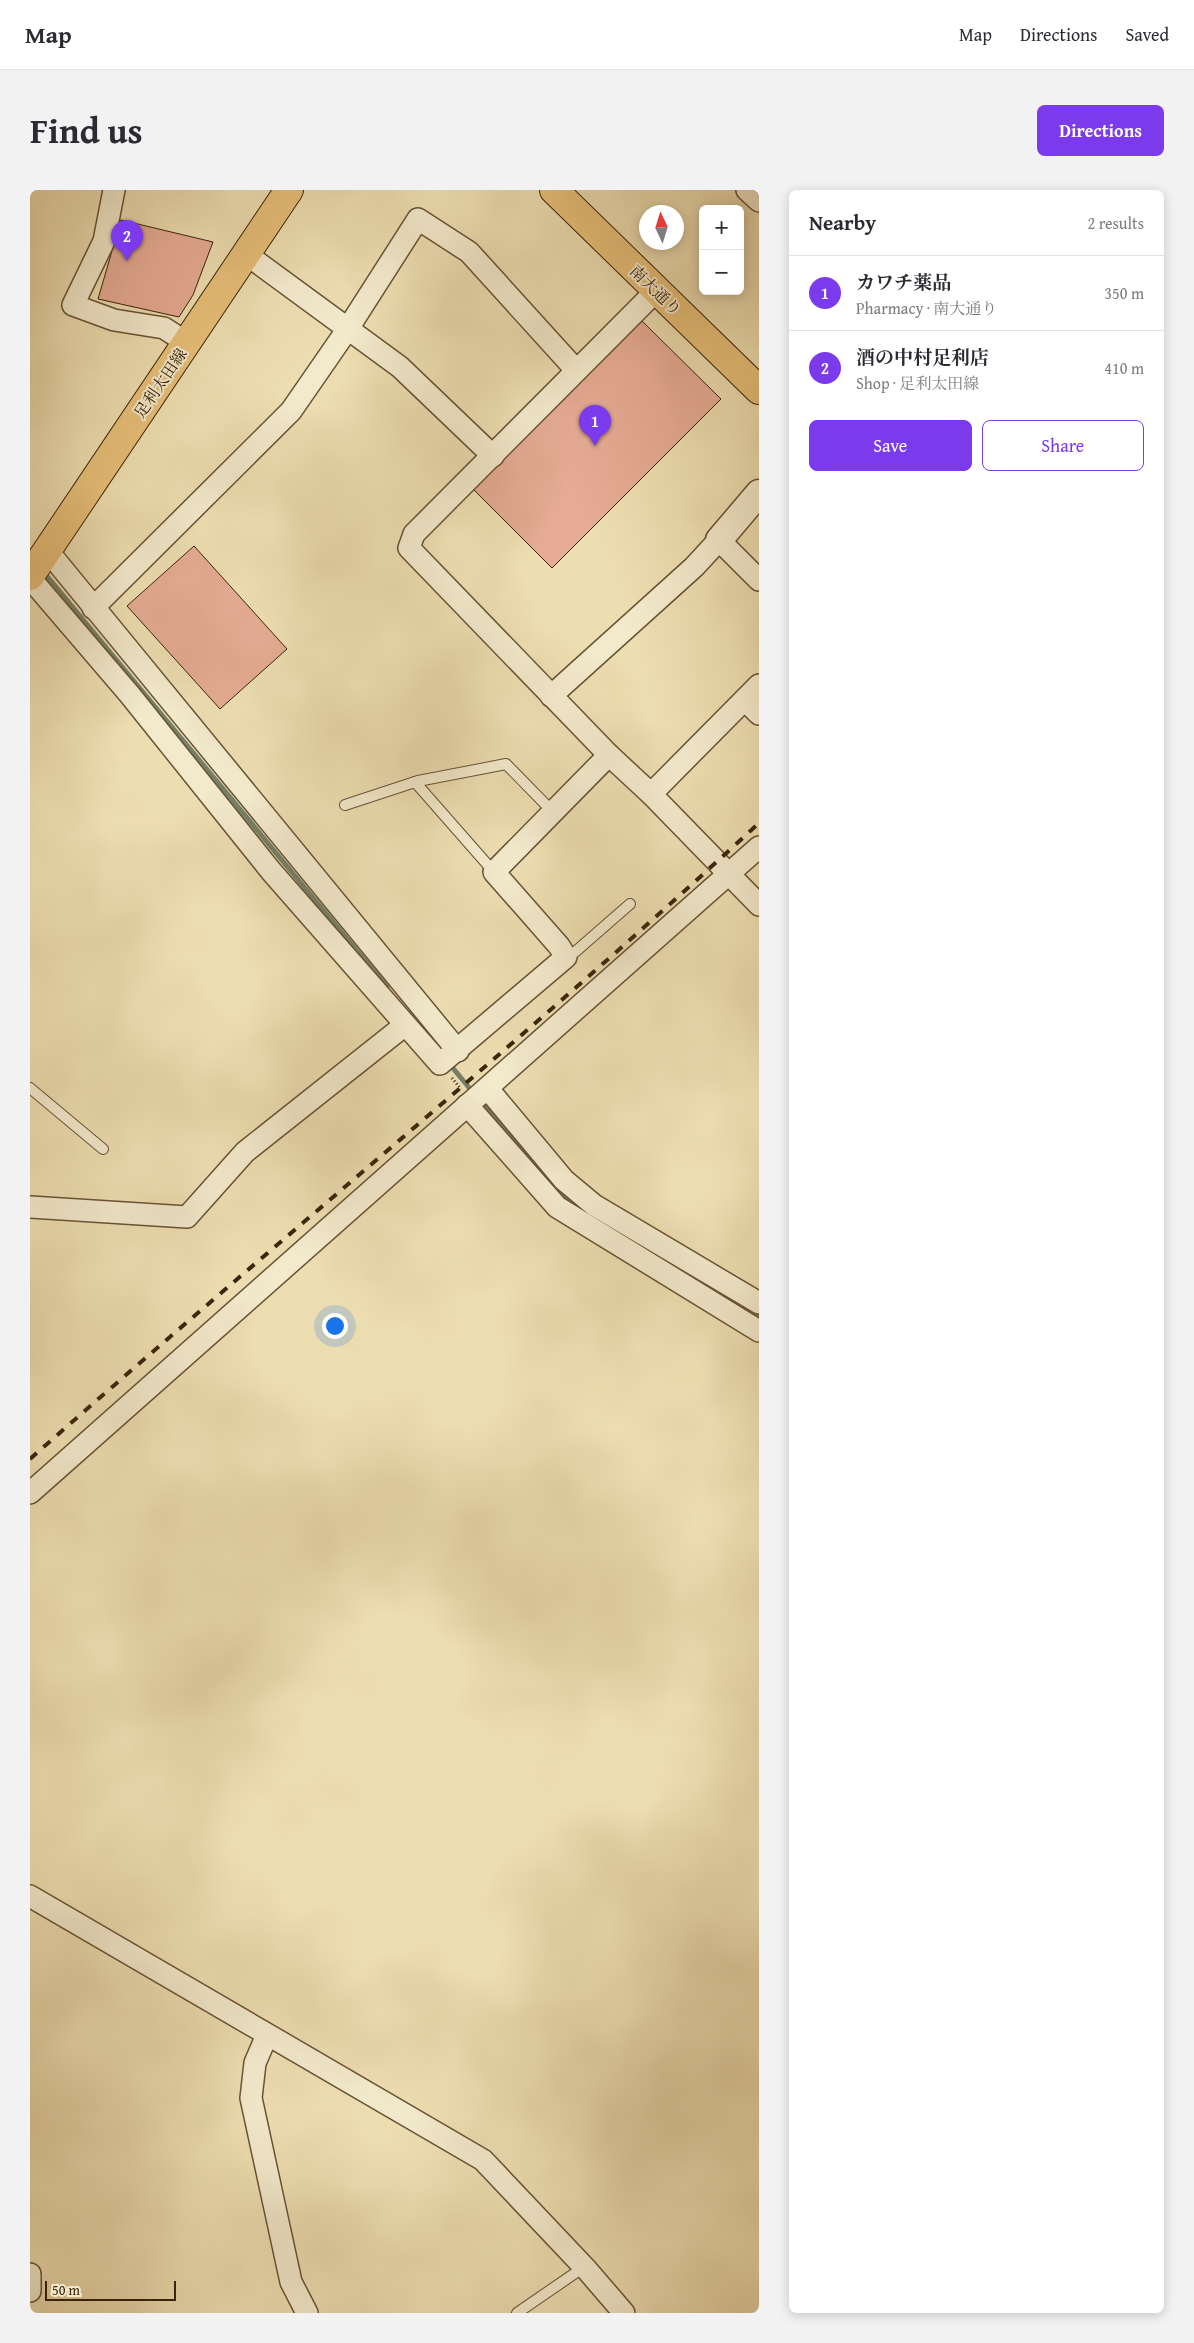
<!DOCTYPE html>
<html lang="en">
<head>
<meta charset="utf-8">
<style>
  body { margin:0; font-family:"Gentium Book Plus","Noto Serif JP",serif; background:#f2f2f3; color:#2b2b33 }
  .controls { position:absolute; right:15px; top:15px; display:grid; overflow:hidden; border-radius:8px; box-shadow:0 2px 12px #0003 }
  .controls button { width:45px; height:45px; display:grid; place-items:center; padding:0; border:0; border-bottom:1px solid #e1e1e2; background:#fff; color:#2b2b33; font:25px sans-serif }
  .compass { position:absolute; left:609px; top:15px; width:45px; height:45px; border-radius:50%; background:#fff; box-shadow:0 2px 12px #0003; rotate:356deg }
  .scale { position:absolute; left:15px; bottom:12px; width:131px; box-sizing:border-box; padding-left:5px; border:2px solid #3b240a; border-top:0; font-size:14px; line-height:18px; white-space:nowrap; color:#3b240a; -webkit-text-stroke:4px #f3eacc; paint-order:stroke }
  .you { position:absolute; left:304px; top:1135px; width:18px; height:18px; margin:-12px; border:4px solid #fff; border-radius:50%; background:#1a73e8; box-shadow:0 0 0 8px #1a73e833 }
  .badge { display:grid; place-items:center; width:32px; height:32px; border-radius:50%; background:#7c3aed; color:#fff; font-size:16px; font-weight:700 }
  .pin { position:absolute; translate:-50% -41px; filter:drop-shadow(0 1px 2px #0008) }
  .pin::after { content:''; position:absolute; top:26px; width:18px; height:15px; background:inherit; clip-path:polygon(0 0,100% 0,50% 100%) }
  .list { margin:0; padding:0; list-style:none }
  h2 { display:flex; justify-content:space-between; align-items:center; height:65px; margin:0; padding:0 20px; font-size:21px }
  h2 small { font-size:16px; font-weight:400; color:#7c7c81 }
  .list li { display:grid; grid-template-columns:32px 1fr auto; gap:15px; align-items:center; box-sizing:border-box; height:75px; padding:0 20px; border-top:1px solid #e1e1e2 }
  .list b { display:block; font-size:19px; white-space:nowrap }
  .list p { margin:0; font-size:16px; white-space:nowrap; color:#7c7c81 }
  .list em { font-size:16px; font-style:normal; color:#7c7c81 }
  .actions { display:flex; gap:10px; padding:15px 20px }
  .actions a { flex:1; padding:11px 0; border:1px solid #7c3aed; border-radius:8px; text-align:center; font-size:18px; color:#7c3aed }
  .actions .main { background:#7c3aed; color:#fff }
  .map { position:relative; flex:none; width:729px; height:2123px; overflow:hidden; border-radius:8px }
  header { display:flex; align-items:center; gap:30px; box-sizing:border-box; height:70px; padding:0 25px; background:#fff; border-bottom:1px solid #e1e1e2 }
  header strong { font-size:24px }
  nav { display:flex; gap:28px; margin-inline-start:auto; font-size:18px }
  .intro { display:flex; align-items:center; justify-content:space-between; box-sizing:border-box; height:120px; padding:0 30px }
  h1 { margin:0; font-size:35px }
  .button { padding:12px 22px; border-radius:8px; background:#7c3aed; color:#fff; font-size:18px; font-weight:700 }
  main { display:flex; gap:30px; padding:0 30px }
  aside { flex:1; background:#fff; border-radius:8px; box-shadow:0 2px 12px #0003 }
  .map>svg:first-child { display:block }
  .lines { fill:none; stroke-linecap:round; stroke-linejoin:round }
  .stream { stroke:#748068; stroke-width:5 }
  .building { fill:#e5ab94; stroke:#3b240a }
  .service-casing { stroke:#685234; stroke-width:12 }
  .minor-casing { stroke:#685234; stroke-width:24 }
  .tertiary-casing { stroke:#685234; stroke-width:29 }
  .primary-casing { stroke:#3b240a; stroke-width:30 }
  .path { stroke:#3b240a; stroke-width:3; stroke-dasharray:1 2.5; stroke-linecap:butt }
  .service { stroke:#f3eacc; stroke-width:10 }
  .minor { stroke:#f3eacc; stroke-width:21 }
  .tertiary { stroke:#f3eacc; stroke-width:26 }
  .primary { stroke:#e6bf78; stroke-width:28 }
  .rail { stroke:#3b240a; stroke-width:4; stroke-dasharray:9 9; stroke-linecap:butt }
  .labels { text-anchor:middle; dominant-baseline:central; stroke-width:4; stroke-linejoin:round; paint-order:stroke }
  .street-label { font-size:16px; fill:#3b240a; stroke:#f3eacc }
</style>
</head>
<body>
<header>
<strong>Map</strong>
<nav><a>Map</a><a>Directions</a><a>Saved</a></nav>
</header>
<div class="intro"><h1>Find us</h1><a class="button">Directions</a></div>
<main>
<div class="map">
<svg width="729" height="2123" viewBox="0 0 729 2123">
  <rect width="100%" height="100%" fill="#eddeb1"/>
  <filter id="stains"><feTurbulence type="fractalNoise" baseFrequency=".004" numOctaves="4"/><feColorMatrix values="0 0 0 0 .2 0 0 0 0 .09 0 0 0 0 .02 0 0 0 .5 -.17"/></filter>
  <radialGradient id="worn" r=".72"><stop offset=".6" stop-color="#630" stop-opacity="0"/><stop offset="1" stop-color="#630" stop-opacity=".3"/></radialGradient>
  <g class="lines">
    <!-- stream -->
    <g class="stream">
      <path d="M16,385L357,797"/>
      <path d="M422,877L441,900"/>
      <path d="M455,917L538,1011L559,1023"/>
      <path d="M650,1078L729,1126"/>
    </g>
  </g>
  <!-- building -->
  <g class="building">
    <path d="M91,30L183,52L163,105L149,127L68,109Z"/>
    <path d="M611,130L691,209L522,378L442,298Z"/>
    <path d="M164,356L257,459L190,519L97,416Z"/>
  </g>
  <g class="lines">
    <!-- service casing -->
    <g class="service-casing">
      <g id="service">
        <path d="M385,592L464,682"/>
        <path d="M315,615L388,591L476,574L523,622"/>
        <path d="M536,767L545,762L600,714"/>
        <path d="M0,898L73,959"/>
        <path d="M487,2123L554,2077"/>
      </g>
    </g>
    <!-- minor casing -->
    <g class="minor-casing">
      <g id="minor">
        <path d="M84,0L74,51L43,115L84,130L134,138L157,153"/>
        <path d="M717,0L729,11"/>
        <path d="M216,64L370,177L463,266"/>
        <path d="M626,101L384,344L379,358L579,565L621,604L729,715"/>
        <path d="M17,360L428,861"/>
        <path d="M0,388L100,505L241,681L410,874L536,767L529,756L464,682L579,565"/>
        <path d="M63,418L261,221L317,140L388,29L439,62L546,180"/>
        <path d="M521,506L664,377L689,350L729,390"/>
        <path d="M715,510L729,524"/>
        <path d="M621,604L729,495"/>
        <path d="M458,899L534,990L564,1015L729,1113"/>
        <path d="M437,915L527,1017L729,1141"/>
        <path d="M0,1017L157,1027L215,962L375,835"/>
        <path d="M0,1303L729,657"/>
        <path d="M0,1706L453,1970L557,2080L594,2123"/>
        <path d="M237,1845L225,1873L221,1908L261,2092L277,2123"/>
        <path d="M0,2084V2101"/>
      </g>
    </g>
    <!-- tertiary casing -->
    <g class="tertiary-casing">
      <path id="tertiary" d="M689,350L729,303"/>
    </g>
    <!-- primary casing -->
    <g class="primary-casing">
      <g id="primary">
        <path d="M524,0L729,200"/>
        <path d="M0,386L259,0"/>
      </g>
    </g>
    <!-- path -->
    <path class="path" d="M422,888L431,899"/>
    <!-- service -->
    <use href="#service" class="service"/>
    <!-- minor -->
    <use href="#minor" class="minor"/>
    <!-- tertiary -->
    <use href="#tertiary" class="tertiary"/>
    <!-- primary -->
    <use href="#primary" class="primary"/>
    <!-- rail -->
    <path class="rail" d="M0,1269C242,1055 492,852 729,633"/>
  </g>
  <g class="labels">
    <!-- street labels -->
    <g class="street-label">
      <text transform="translate(626 100) rotate(44)">南大通り</text>
      <text transform="translate(130 193) rotate(-56)">足利太田線</text>
    </g>
  </g>
  <rect width="100%" height="100%" filter="url(#stains)"/>
  <rect width="100%" height="100%" fill="url(#worn)"/>
</svg>
<div class="controls">
<button>+</button>
<button>−</button>
</div>
<svg class="compass" viewBox="-18 -18 36 36"><path d="M0-13l5 13h-10z" fill="#e53935"/><path d="M0 13l5-13h-10z" fill="#7c7c81"/></svg>
<div class="scale">50 m</div>
<div class="you"></div>
<div class="pin badge" style="left:565px;top:256px">1</div>
<div class="pin badge" style="left:97px;top:71px">2</div>
</div>
<aside>
<h2>Nearby<small>2 results</small></h2>
<ul class="list">
<li><span class="badge">1</span><div><b>カワチ薬品</b><p>Pharmacy · 南大通り</p></div><em>350 m</em></li>
<li><span class="badge">2</span><div><b>酒の中村足利店</b><p>Shop · 足利太田線</p></div><em>410 m</em></li>
</ul>
<div class="actions"><a class="main">Save</a><a>Share</a></div>
</aside>
</main>
</body>
</html>
